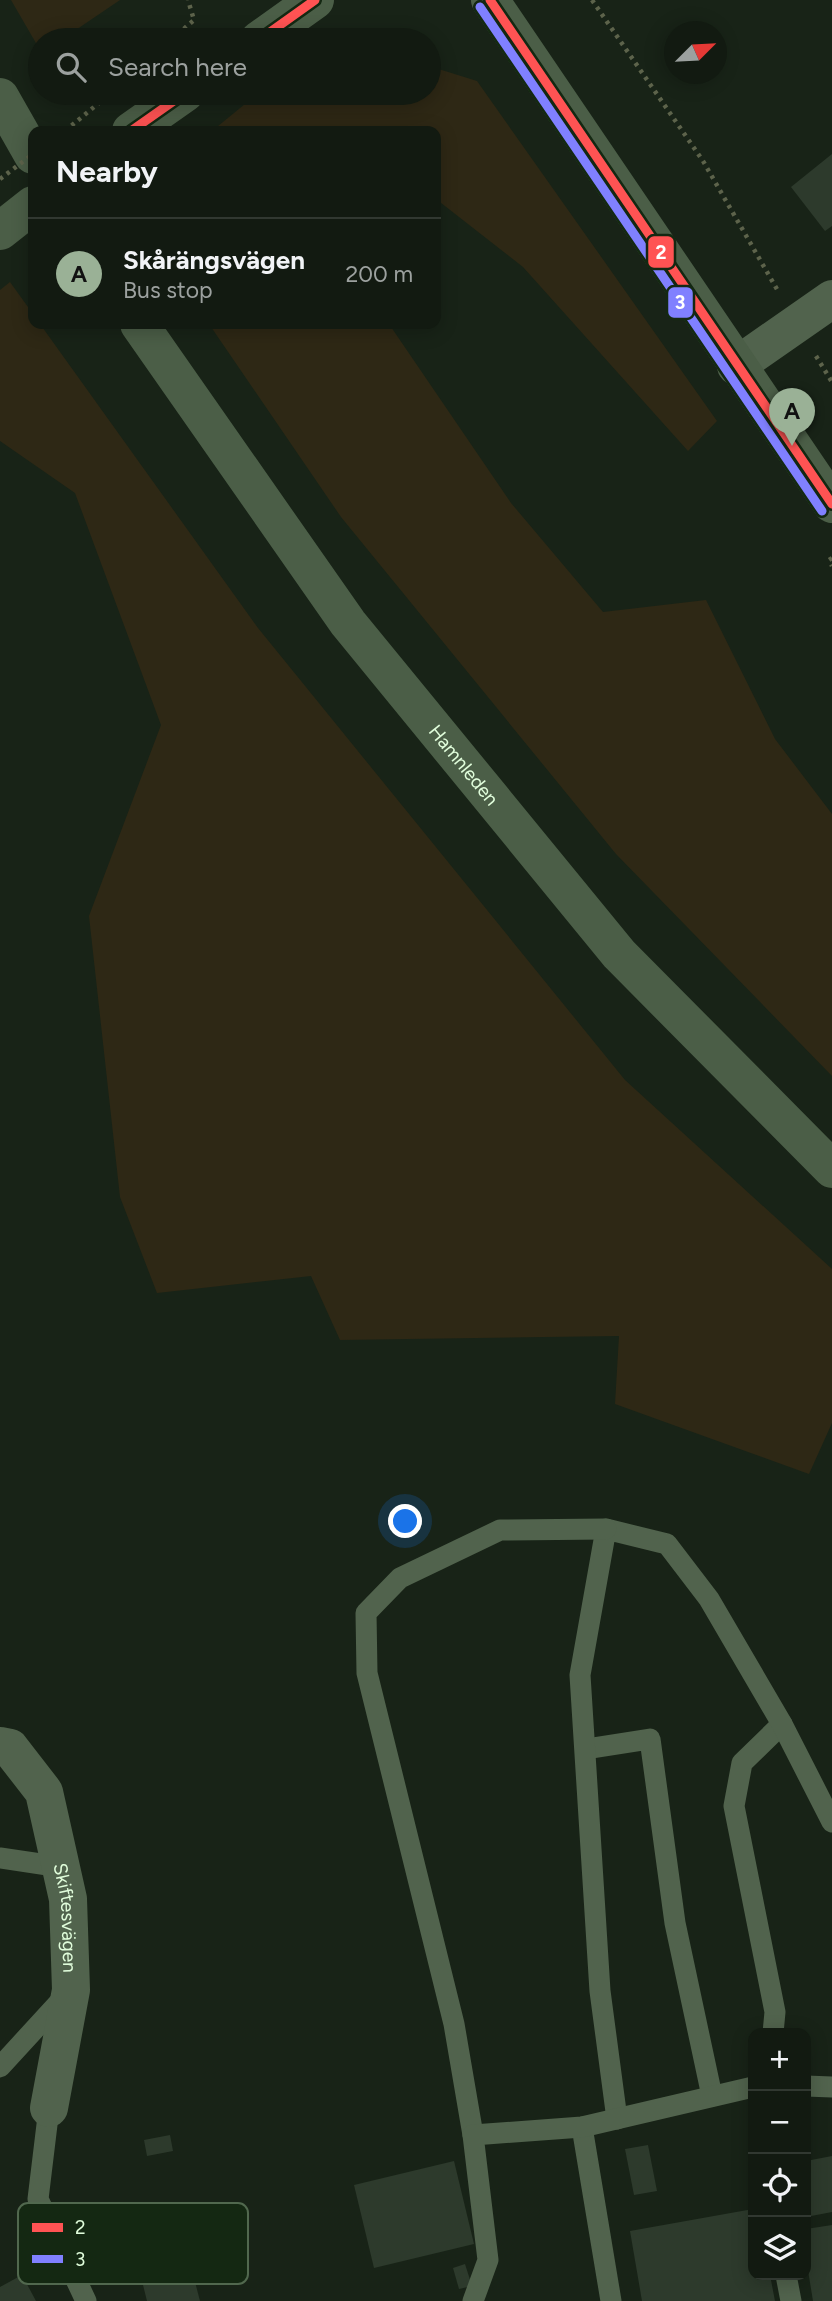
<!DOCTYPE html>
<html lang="en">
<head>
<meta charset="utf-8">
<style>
  body { margin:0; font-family:Figtree,sans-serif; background:#1b231a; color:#f1f3f6 }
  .controls { position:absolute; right:21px; bottom:21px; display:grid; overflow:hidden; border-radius:14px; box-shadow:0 4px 18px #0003 }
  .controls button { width:63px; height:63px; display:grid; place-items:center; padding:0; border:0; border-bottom:2px solid #313831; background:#121a11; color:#f1f3f6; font:35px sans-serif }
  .compass { position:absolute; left:664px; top:21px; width:63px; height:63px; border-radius:50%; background:#121a11; box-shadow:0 4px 18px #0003; rotate:66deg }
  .you { position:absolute; left:406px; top:1522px; width:24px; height:24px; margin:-18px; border:5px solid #fff; border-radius:50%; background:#1a73e8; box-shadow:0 0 0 10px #1a73e833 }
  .badge { display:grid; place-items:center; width:46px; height:46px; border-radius:50%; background:#9ab196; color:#111; font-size:23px; font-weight:700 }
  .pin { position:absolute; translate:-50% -58px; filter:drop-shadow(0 2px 4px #0008) }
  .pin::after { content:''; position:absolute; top:37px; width:24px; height:21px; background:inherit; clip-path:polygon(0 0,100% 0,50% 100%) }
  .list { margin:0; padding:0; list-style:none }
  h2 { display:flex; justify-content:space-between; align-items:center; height:91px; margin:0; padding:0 28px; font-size:30px }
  h2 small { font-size:23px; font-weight:400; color:#9ca19f }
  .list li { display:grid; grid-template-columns:46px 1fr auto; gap:21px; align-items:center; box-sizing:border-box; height:112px; padding:0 28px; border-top:2px solid #313831 }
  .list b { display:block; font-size:26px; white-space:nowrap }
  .list p { margin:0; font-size:23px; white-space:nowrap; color:#9ca19f }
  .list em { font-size:23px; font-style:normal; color:#9ca19f }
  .icon { flex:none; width:38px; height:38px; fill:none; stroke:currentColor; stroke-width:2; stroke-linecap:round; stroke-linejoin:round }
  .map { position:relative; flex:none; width:832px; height:2301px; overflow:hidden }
  .search { position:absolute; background:#121a11; box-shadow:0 4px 18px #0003; left:28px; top:28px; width:413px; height:77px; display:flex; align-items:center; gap:18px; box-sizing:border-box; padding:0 24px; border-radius:38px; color:#9ca19f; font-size:26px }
  .panel { position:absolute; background:#121a11; box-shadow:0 4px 18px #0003; left:28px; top:126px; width:413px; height:203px; border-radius:14px }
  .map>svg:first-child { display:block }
  .green { fill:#2e2815 }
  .building { fill:#2d3a2c }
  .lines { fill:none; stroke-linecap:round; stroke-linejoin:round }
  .path { stroke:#5d634b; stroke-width:4.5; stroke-dasharray:3.5 5; stroke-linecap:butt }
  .lane { stroke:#51634d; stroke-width:21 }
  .street { stroke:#51634d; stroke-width:38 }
  .secondary { stroke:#4b5e47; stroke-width:38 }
  .path-bridge { stroke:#5d634b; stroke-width:4.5; stroke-dasharray:3.5 5; stroke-linecap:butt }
  .bus-1-casing { stroke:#142812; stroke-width:14 }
  .bus-2-casing { stroke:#142812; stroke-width:14 }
  .bus-1 { stroke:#ff5353; stroke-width:9 }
  .bus-2 { stroke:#8080ff; stroke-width:9 }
  .labels { text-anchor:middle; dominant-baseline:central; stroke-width:6; stroke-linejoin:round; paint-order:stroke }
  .street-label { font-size:19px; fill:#e0fddb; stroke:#142812 }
  .key { fill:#142812; stroke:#51684e; stroke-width:2 }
  .key-label { font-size:19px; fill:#e0fddb }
  .line-badge { stroke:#142812; stroke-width:2.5 }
  .badge-label { font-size:19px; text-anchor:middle; font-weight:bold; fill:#fff }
</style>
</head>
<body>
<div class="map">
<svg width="832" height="2301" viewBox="0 0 832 2301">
  <rect width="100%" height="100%" fill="#182317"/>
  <!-- green -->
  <g class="green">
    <path d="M11,0H120L61,40H40V50Z"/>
    <path d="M429,66L477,81L717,421L688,451L523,267L436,199V131H212L245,104L272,93H429Z"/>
    <path d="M10,282L33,314V324H40L258,628L625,1080L832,1269V1423L809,1474L615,1404L619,1336L340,1340L311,1276L157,1293L120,1197L89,916L161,725L75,493L0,441V290Z"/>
    <path d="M209,324H389L511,503L603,612L706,600L775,739L832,814V1076L616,854L341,517Z"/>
  </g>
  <!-- building -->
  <g class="building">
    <path d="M832,154V226L825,231L791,187Z"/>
    <path d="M170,2135L173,2151L147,2156L144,2140Z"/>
    <path d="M648,2145L657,2191L634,2195L625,2149Z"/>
    <path d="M832,2156V2212L806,2217V2161Z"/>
    <path d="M454,2161L474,2244L374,2268L354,2185Z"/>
    <path d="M753,2209V2275H770L775,2301H642L630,2231Z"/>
    <path d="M832,2225V2301H813L806,2258V2229Z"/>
    <path d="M183,2236L200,2301H147L134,2249Z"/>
    <path d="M465,2264L472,2286L459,2289L453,2268Z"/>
    <path d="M22,2275L36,2301H0V2287Z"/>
  </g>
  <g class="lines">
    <!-- path -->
    <g class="path">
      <path d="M592,0L703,161L778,291"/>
      <path d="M171,40L194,20L188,0"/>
      <path d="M65,131L111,93"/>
      <path d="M816,356L832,382"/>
      <path d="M832,558L829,560L832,566"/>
    </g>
    <!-- lane -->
    <g class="lane">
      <path d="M586,1749L650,1739L675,1923L712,2096"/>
      <path d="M0,1858L61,1867"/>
      <path d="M773,2033L775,2012L734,1806L742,1763L782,1724"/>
      <path d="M0,2067L65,1996"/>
      <path d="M806,2086L832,2087"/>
      <path d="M49,2108L38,2199L86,2301"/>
      <path d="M617,2119L600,1991L580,1675L606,1529L667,1544L709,1599L782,1724L832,1822"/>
      <path d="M582,2127L611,2301"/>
      <path d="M473,2135L454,2024L367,1673L366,1613L400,1578L500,1530L606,1529"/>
      <path d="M786,2275L791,2301"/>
      <path d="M473,2301L488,2260L473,2135L582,2127L753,2087"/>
    </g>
    <!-- street -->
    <g class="street">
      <path d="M736,366L832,299"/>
      <path id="s1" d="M0,1746L10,1748L44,1792L68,1899L71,1990L49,2108"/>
    </g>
    <!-- secondary -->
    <g class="secondary">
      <path d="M490,0L832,504"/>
      <path d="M259,40L315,0"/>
      <path d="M0,97L33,155"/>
      <path d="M131,131L185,93"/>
      <path d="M0,231L33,205"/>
      <path id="s2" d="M139,324L348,623L619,954L832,1169"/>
    </g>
    <!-- path-bridge -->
    <path class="path-bridge" d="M0,179L33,154"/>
    <!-- bus-1 casing -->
    <g class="bus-1-casing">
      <g id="bus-1">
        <path d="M490,0L832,504"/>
        <path d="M259,40L315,0"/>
        <path d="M131,131L185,93"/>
      </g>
    </g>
    <!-- bus-2 casing -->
    <g class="bus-2-casing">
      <path id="bus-2" d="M480,7L822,511"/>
    </g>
    <!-- bus-1 -->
    <use href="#bus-1" class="bus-1"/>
    <!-- bus-2 -->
    <use href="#bus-2" class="bus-2"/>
  </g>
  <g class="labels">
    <!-- street labels -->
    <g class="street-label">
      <text stroke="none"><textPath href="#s2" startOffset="548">Hamnleden</textPath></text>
      <text stroke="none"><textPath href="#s1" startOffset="194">Skiftesvägen</textPath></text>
    </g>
  </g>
  <!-- legend -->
  <rect x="18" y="2203" width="230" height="81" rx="10" class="key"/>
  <rect x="32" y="2223" width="31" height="9" fill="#ff5353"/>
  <rect x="32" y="2255" width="31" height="8" fill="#8080ff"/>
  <g class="key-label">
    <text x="75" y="2234">2</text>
    <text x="75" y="2266">3</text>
  </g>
  <g class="line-badge">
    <rect x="647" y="235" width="28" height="34" rx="7" fill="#ff5353"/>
    <rect x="667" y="286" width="27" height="33" rx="7" fill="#8080ff"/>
  </g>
  <g class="badge-label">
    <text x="661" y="259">2</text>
    <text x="680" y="309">3</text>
  </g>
</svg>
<div class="controls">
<button>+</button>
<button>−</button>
<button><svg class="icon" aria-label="locate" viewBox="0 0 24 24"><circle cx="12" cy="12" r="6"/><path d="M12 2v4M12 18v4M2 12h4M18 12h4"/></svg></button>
<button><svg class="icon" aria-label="layers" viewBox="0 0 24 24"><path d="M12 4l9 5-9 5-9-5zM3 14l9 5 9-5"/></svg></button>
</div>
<svg class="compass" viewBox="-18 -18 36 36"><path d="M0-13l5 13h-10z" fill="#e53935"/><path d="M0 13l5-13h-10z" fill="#9ca19f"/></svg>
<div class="you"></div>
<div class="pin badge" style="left:792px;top:446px">A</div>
<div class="search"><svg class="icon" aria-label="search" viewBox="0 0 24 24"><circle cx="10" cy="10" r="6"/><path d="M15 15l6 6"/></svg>Search here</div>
<section class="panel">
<h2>Nearby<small></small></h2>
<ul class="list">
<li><span class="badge">A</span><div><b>Skårängsvägen</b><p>Bus stop</p></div><em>200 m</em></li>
</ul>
</section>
</div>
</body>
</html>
